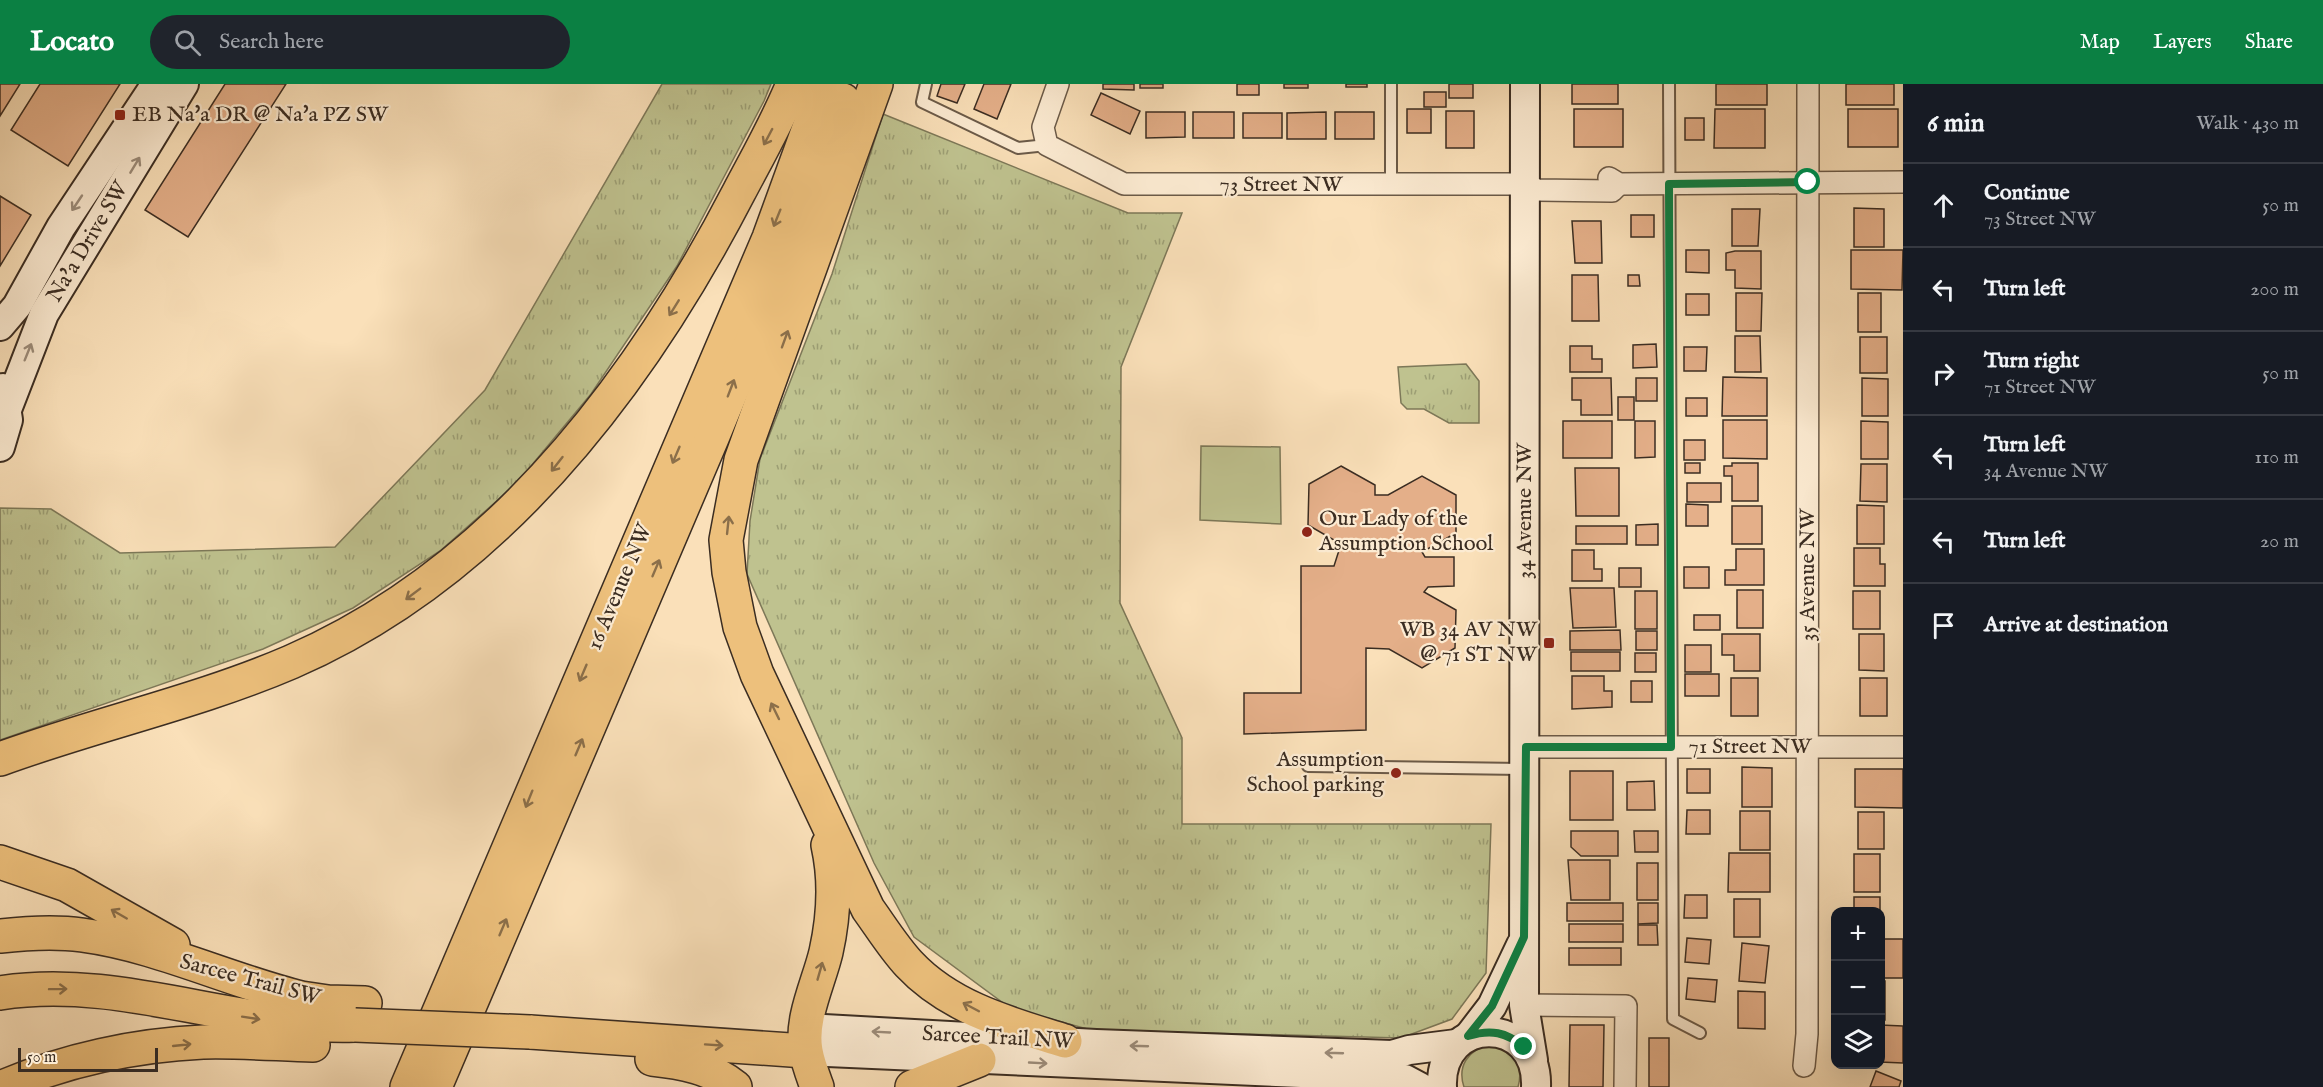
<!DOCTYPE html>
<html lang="en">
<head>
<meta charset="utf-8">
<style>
  body { margin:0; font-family:"IM FELL English",serif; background:#20242c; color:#f1f3f6 }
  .controls { position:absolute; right:18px; bottom:18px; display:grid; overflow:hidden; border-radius:12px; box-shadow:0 6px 24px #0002 }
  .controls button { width:54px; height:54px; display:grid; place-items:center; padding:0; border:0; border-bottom:2px solid #363941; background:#171b24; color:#f1f3f6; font:30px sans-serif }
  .scale { position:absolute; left:18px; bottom:15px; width:140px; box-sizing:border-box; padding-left:6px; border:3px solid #3b2d22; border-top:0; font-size:16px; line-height:21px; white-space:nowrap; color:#3b2d22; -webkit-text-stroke:4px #fcebd2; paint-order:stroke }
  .stop { position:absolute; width:18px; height:18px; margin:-14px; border:4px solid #0b8043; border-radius:50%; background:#fff }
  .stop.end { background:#0b8043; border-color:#fff; box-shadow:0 2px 6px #0008 }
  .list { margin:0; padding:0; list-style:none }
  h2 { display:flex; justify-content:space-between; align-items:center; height:78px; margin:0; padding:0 24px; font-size:26px }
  h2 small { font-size:20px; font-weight:400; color:#9ea1a6 }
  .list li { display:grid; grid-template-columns:39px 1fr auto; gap:18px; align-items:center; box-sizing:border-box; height:84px; padding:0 24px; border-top:2px solid #363941 }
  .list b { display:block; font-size:22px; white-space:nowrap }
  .list p { margin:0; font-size:20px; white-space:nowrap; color:#9ea1a6 }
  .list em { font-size:20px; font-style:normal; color:#9ea1a6 }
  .icon { flex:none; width:33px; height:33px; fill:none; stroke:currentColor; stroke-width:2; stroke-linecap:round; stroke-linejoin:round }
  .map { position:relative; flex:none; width:1903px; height:1003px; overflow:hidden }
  header { display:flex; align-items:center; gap:36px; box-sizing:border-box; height:84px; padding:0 30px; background:#0b8043; color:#fff }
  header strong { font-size:28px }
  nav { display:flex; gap:33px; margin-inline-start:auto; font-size:21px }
  .search { width:420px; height:54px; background:#20242c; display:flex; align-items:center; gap:15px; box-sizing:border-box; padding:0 21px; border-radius:33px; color:#9ea1a6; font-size:22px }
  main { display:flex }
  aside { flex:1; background:#171b24 }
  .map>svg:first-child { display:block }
  .grass { fill:#bfc28f; stroke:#7d7858; stroke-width:1.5 }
  .park { fill:url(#park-tufts); stroke:#7d7858; stroke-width:1.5 }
  .building { fill:#e4af89; stroke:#3b2d22; stroke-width:1.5 }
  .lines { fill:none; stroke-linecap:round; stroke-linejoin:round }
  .lane-casing { stroke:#6b5a48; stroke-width:14 }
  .street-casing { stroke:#6b5a48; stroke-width:24 }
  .secondary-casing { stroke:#3b2d22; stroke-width:32 }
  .highway-casing { stroke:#3b2d22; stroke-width:36 }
  .lane { stroke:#fcebd2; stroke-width:10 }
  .street { stroke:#fcebd2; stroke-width:21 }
  .secondary { stroke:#fcebd2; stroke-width:28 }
  .highway { stroke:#edc07c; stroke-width:33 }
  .highway-bridge-casing { stroke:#3b2d22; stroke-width:36; stroke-linecap:butt }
  .highway-bridge { stroke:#edc07c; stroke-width:33 }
  .oneway { stroke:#8b6f4a }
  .oneway2 { stroke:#9c8c7a }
  .route { stroke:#0b8043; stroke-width:8 }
  .poi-dot { fill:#8f2418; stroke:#fcebd2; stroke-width:2 }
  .labels { text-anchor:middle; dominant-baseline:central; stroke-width:4.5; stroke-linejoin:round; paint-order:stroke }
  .poi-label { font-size:22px; fill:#3b2d22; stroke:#fcebd2; text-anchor:start }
  .street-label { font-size:22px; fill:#3b2d22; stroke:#fcebd2 }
</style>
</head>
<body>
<header>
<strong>Locato</strong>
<div class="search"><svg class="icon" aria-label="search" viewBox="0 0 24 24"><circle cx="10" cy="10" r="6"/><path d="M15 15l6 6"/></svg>Search here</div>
<nav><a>Map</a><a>Layers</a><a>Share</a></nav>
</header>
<main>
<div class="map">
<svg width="1903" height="1003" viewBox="0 0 1903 1003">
  <defs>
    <pattern id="park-tufts" width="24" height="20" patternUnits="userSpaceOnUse" patternTransform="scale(1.5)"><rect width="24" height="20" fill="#bfc28f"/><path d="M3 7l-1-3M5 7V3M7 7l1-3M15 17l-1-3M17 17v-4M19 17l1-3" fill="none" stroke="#9c9e74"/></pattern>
  </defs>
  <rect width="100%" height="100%" fill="#fae0b9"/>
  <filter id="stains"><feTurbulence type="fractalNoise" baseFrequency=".00333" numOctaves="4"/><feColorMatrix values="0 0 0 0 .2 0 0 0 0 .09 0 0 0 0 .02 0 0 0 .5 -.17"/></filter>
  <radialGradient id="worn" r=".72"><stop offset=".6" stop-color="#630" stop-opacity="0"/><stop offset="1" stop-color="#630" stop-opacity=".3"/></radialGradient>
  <!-- grass -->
  <g class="grass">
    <path d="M1201,362L1280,363L1281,440L1200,436Z"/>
    <path d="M1489,961C1510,966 1525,979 1518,1003H1464C1457,982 1468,966 1489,961Z"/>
  </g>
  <!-- park -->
  <g class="park">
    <path d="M662,0H771L764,17L677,182L591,310L516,400L440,467L353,524L263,565L0,656V424L51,425L120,469L335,463L485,306Z"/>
    <path d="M883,30L1128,129H1182L1121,283L1120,519L1182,654V740H1491L1486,889L1452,935L1401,954L1091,946L1010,924L914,853L874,779L747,490L750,437L760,375L832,190Z"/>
    <path d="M1466,280L1479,297V339H1449L1424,325H1407L1401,319L1398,283Z"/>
  </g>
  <!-- building -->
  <g class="building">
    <path d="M0,0H20L0,32Z"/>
    <path d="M40,0H120L68,82L11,46Z"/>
    <path d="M225,0H286L188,153L145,126Z"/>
    <path d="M941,0H965L957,19L937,12Z"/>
    <path d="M984,0H1011L997,35L974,25Z"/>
    <path d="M1103,0H1134V6L1103,5Z"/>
    <rect x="1140" y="0" width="23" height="4"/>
    <rect x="1237" y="0" width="22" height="11"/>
    <rect x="1284" y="0" width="24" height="4"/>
    <rect x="1346" y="0" width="21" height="3"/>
    <rect x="1449" y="0" width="24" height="14"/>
    <rect x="1572" y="0" width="46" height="20"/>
    <rect x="1716" y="0" width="51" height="21"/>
    <rect x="1846" y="0" width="48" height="21"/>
    <rect x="1424" y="8" width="22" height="15"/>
    <path d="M1101,9L1140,27L1130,50L1091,31Z"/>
    <rect x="1407" y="25" width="24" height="24"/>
    <rect x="1574" y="25" width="49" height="38"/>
    <path d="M1715,25H1765V64H1714Z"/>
    <rect x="1848" y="25" width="50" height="38"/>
    <rect x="1446" y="27" width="28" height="37"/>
    <path d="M1146,28H1185V53L1146,54Z"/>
    <rect x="1193" y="28" width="41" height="26"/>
    <path d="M1326,28V55H1287V29Z"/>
    <rect x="1335" y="28" width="39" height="27"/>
    <rect x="1243" y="29" width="39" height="25"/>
    <rect x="1685" y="34" width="19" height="22"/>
    <path d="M0,112L31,131L0,182Z"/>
    <path d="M1854,124L1884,125V163H1854Z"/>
    <path d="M1732,125H1760L1758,162H1732Z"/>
    <rect x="1631" y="131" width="23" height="22"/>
    <path d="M1572,137H1601L1602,179H1575Z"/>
    <path d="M1686,166H1709V189L1686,188Z"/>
    <path d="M1851,166H1903L1902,206L1851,205Z"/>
    <path d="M1735,167H1761V205L1735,204V186H1726V169Z"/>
    <path d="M1572,191H1598L1599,237H1572Z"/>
    <path d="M1628,191H1639L1640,202H1628Z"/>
    <path d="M1736,209H1762L1761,247H1736Z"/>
    <rect x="1858" y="209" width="23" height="39"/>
    <rect x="1686" y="210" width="23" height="21"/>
    <path d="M1735,252H1760L1761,288H1735Z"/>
    <rect x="1860" y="253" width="27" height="36"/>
    <path d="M1656,260L1657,283L1633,284V261Z"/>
    <path d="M1570,262H1592V275H1602V288H1570Z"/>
    <path d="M1684,263H1707L1706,287H1684Z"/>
    <path d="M1723,293L1767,294V332H1722Z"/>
    <path d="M1572,294H1611L1612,331H1581V316H1572Z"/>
    <rect x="1636" y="294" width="21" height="23"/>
    <path d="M1862,294L1888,295V332H1862Z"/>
    <rect x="1618" y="313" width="16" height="23"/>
    <rect x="1686" y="314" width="21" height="18"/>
    <path d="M1723,336H1767V375L1723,374Z"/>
    <rect x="1563" y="337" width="49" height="37"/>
    <path d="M1635,337H1655V373L1635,374Z"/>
    <path d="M1861,337L1888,338V375H1861Z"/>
    <rect x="1684" y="356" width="21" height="20"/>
    <rect x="1685" y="379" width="15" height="10"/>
    <path d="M1732,379H1758V417H1732V392H1724V382H1732Z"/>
    <path d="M1861,380H1887V418L1860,417Z"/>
    <path d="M1341,382L1375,401V411H1388L1422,392L1456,411V449L1422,468L1425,473H1454V502L1428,503L1424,508L1456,526L1455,564L1422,584L1389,565L1366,564V646L1244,650V609H1301V482H1334L1341,460L1308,441L1309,400Z"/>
    <path d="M1575,384H1619V432H1576Z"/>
    <rect x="1687" y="399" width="34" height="19"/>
    <path d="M1686,420L1708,421V442H1686Z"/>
    <path d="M1857,421L1884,422V460H1857Z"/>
    <rect x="1732" y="422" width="30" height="38"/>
    <path d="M1658,440V461H1636V441Z"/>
    <rect x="1576" y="442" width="51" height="18"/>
    <path d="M1854,464H1880V480H1885V502H1854Z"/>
    <path d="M1736,465H1764V501H1725V486H1736Z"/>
    <path d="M1572,466H1594V485H1602V497H1572Z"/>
    <rect x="1684" y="483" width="25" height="21"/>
    <rect x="1619" y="484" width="22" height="19"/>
    <path d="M1570,504H1614L1616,543L1573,544Z"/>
    <rect x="1737" y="506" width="26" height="38"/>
    <rect x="1635" y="507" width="22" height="38"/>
    <rect x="1853" y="507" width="27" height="38"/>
    <rect x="1694" y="531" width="26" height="15"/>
    <path d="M1620,546L1621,566H1570V547Z"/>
    <rect x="1636" y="547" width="21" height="19"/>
    <path d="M1722,550H1760V587H1734V571H1722Z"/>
    <path d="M1859,550H1884V587L1859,586Z"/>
    <rect x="1685" y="561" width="26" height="27"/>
    <rect x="1571" y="568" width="49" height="19"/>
    <rect x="1635" y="569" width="21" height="19"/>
    <rect x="1685" y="590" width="34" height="22"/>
    <path d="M1572,592H1604V607H1612V623L1572,625Z"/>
    <rect x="1731" y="594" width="27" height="38"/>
    <rect x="1860" y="594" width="27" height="38"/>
    <rect x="1631" y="597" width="21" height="21"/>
    <path d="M1742,683L1772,684V723H1742Z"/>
    <rect x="1687" y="685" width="23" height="24"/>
    <path d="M1855,685H1903V724L1855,723Z"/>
    <rect x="1570" y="687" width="43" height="49"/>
    <path d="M1654,697L1655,726H1627V698Z"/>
    <path d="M1687,726H1710V750H1686Z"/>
    <rect x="1740" y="727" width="30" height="39"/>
    <rect x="1858" y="728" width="26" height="37"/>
    <path d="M1571,747H1618V772H1581L1571,763Z"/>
    <path d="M1634,747H1658V768H1635Z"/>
    <path d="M1729,769H1770V808H1728Z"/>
    <rect x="1854" y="770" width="26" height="38"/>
    <path d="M1568,776H1610V816H1571Z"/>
    <rect x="1637" y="779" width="21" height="37"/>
    <path d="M1685,811H1707V834H1684Z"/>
    <rect x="1854" y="813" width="26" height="15"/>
    <rect x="1734" y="815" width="26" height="38"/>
    <rect x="1567" y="819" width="56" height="18"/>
    <path d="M1638,819H1658V839L1638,840Z"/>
    <rect x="1569" y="840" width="54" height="18"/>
    <path d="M1638,841H1657L1658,861H1638Z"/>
    <path d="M1687,854L1711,856L1709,880L1685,878Z"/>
    <rect x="1880" y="855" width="23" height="39"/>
    <path d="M1742,859L1769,862L1765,899L1739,897Z"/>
    <rect x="1569" y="864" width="52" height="17"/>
    <path d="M1688,894L1717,896L1715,918L1686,915Z"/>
    <rect x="1880" y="897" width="5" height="39"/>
    <path d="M1738,907L1765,908V945L1738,944Z"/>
    <path d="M1570,941H1604L1603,1003H1569Z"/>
    <path d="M1880,941L1903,942V979L1880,978Z"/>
    <rect x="1649" y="954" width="20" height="49"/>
    <path d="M1876,987L1901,997L1899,1003H1870Z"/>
  </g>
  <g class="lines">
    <!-- lane casing -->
    <g class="lane-casing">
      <g id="lane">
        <path d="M926,0L922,18L1018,64L1047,61"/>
        <path d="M1391,0V102"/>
        <path d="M1669,0L1673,935L1700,949"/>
        <path d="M1308,682L1522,685"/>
      </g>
    </g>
    <!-- street casing -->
    <g class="street-casing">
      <g id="street">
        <path d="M1058,0L1043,43L1047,61L1124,100H1525L1537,106L1612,107L1619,100"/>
        <path d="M1609,94L1619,100L1903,98"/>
        <path d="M1526,663H1903"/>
        <path d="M1524,921L1626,922L1625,1003"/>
        <path d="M1804,982L1807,950L1808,0"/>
      </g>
    </g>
    <!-- secondary casing -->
    <g class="secondary-casing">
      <g id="secondary">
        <path d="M1525,0L1524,921L1533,976"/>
        <path d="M0,242L17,222L61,143L156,0"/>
        <path d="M8,323L44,230L184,0"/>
        <path d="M0,363L8,336L3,304"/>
        <path d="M806,944L1096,960L1392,971L1409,966L1456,960"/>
        <path d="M1469,952L1492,922L1521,861"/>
        <path d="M805,967L1391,993L1405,995L1420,1003"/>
        <path d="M1442,1003C1439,930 1539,930 1536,1003"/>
      </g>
    </g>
    <!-- highway casing -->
    <g class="highway-casing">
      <g id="highway">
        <path d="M876,0L741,376L726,456L729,488L740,543L757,590L868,825C881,843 894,864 909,880C950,924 1010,940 1065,957"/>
        <path d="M0,675C96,640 198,618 291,578C496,489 639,301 739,108C758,72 778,37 793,0"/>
        <path d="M0,778L67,801L173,861"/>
        <path d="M0,852C27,849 54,847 82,851C157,861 228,896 301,914L328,918L365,919"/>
        <path d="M0,909C120,890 236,945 355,941"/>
        <path d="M530,948L805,967"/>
        <path d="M652,975C682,978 712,984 735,1003"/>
        <path d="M3,1003C65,976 136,961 203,958C240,957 277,960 313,961"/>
        <path d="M407,1003L769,154L825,0"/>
        <path d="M435,1003L712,354L820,92L843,16"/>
        <path d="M817,1003C813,992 808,979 806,967C800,935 819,898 826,868C834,832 836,797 828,761"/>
        <path d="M912,1003L979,976"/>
      </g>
    </g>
    <!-- lane -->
    <use href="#lane" class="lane"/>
    <!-- street -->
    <use href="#street" class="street"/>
    <!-- secondary -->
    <use href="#secondary" class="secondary"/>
    <!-- highway -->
    <use href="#highway" class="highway"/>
    <!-- highway-bridge casing -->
    <g class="highway-bridge-casing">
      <path id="highway-bridge" d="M355,941L530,948"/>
    </g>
    <!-- highway-bridge -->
    <use href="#highway-bridge" class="highway-bridge"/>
  </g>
  <!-- one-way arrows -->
  <defs><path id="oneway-shaft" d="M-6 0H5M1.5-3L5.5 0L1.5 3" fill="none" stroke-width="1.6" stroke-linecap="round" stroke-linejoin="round" transform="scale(1.5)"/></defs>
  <g class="oneway">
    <use href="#oneway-shaft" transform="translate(768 53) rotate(118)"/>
    <use href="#oneway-shaft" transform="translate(777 134) rotate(112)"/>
    <use href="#oneway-shaft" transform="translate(674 224) rotate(122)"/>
    <use href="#oneway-shaft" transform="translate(785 255) rotate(-70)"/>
    <use href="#oneway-shaft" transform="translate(731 304) rotate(-69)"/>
    <use href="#oneway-shaft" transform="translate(676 371) rotate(113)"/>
    <use href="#oneway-shaft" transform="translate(557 380) rotate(128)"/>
    <use href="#oneway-shaft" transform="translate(728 441) rotate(-84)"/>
    <use href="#oneway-shaft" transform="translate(656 484) rotate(-67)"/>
    <use href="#oneway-shaft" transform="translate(413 510) rotate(143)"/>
    <use href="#oneway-shaft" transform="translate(583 589) rotate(113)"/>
    <use href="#oneway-shaft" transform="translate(775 627) rotate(-116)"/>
    <use href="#oneway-shaft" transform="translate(579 663) rotate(-67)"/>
    <use href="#oneway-shaft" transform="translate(529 715) rotate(112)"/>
    <use href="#oneway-shaft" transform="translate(119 830) rotate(-150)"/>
    <use href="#oneway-shaft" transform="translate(503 843) rotate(-67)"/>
    <use href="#oneway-shaft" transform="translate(820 887) rotate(-74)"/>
    <use href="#oneway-shaft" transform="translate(58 905) rotate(-1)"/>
    <use href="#oneway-shaft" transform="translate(971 923) rotate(-152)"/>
    <use href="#oneway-shaft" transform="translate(251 934) rotate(9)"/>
    <use href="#oneway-shaft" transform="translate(182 961) rotate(-6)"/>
    <use href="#oneway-shaft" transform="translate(714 961) rotate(4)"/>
  </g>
  <g class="oneway2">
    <use href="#oneway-shaft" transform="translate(135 81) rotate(-59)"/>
    <use href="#oneway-shaft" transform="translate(77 119) rotate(124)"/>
    <use href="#oneway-shaft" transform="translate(28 268) rotate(-68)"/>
    <use href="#oneway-shaft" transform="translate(881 948) rotate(-177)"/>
    <use href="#oneway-shaft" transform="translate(1139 962) rotate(-178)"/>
    <use href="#oneway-shaft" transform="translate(1334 969) rotate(-178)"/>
    <use href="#oneway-shaft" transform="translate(1038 979) rotate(3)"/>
  </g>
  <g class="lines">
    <!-- route -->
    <path class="route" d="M1524,963C1506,948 1491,945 1468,952L1492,922L1524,853L1526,663H1671L1669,100L1808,98"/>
  </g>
  <!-- markers -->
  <g class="poi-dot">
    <rect x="114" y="25" width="12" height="12" rx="3"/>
    <circle cx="1307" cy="448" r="6"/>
    <rect x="1543" y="553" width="12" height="12" rx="3"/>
    <circle cx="1396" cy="689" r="6"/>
  </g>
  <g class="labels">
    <!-- poi labels -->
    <g class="poi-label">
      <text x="132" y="31">EB Na'a DR @ Na'a PZ SW</text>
      <text x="1319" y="435">Our Lady of the<tspan x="1319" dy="25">Assumption School</tspan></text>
      <text x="1537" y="546" text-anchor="end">WB 34 AV NW<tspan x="1537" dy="25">@ 71 ST NW</tspan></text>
      <text x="1384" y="676" text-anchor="end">Assumption<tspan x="1384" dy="25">School parking</tspan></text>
    </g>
    <!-- street labels -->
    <g class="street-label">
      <text x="1281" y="101">73 Street NW</text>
      <text transform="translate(88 158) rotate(-59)">Na'a Drive SW</text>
      <text transform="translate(1525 427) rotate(-90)">34 Avenue NW</text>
      <text transform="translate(1808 491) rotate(-90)">35 Avenue NW</text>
      <text transform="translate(620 503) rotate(-67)">16 Avenue NW</text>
      <text x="1750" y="663">71 Street NW</text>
      <text transform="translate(250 896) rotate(15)">Sarcee Trail SW</text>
      <text transform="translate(998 954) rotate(3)">Sarcee Trail NW</text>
    </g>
  </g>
  <rect width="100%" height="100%" filter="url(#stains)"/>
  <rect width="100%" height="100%" fill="url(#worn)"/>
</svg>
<div class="controls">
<button>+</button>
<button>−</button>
<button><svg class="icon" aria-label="layers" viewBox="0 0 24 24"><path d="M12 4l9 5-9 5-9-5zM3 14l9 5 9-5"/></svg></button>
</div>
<div class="scale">50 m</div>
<div class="stop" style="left:1808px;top:98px"></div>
<div class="stop end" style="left:1524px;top:963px"></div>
</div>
<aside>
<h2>6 min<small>Walk · 430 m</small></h2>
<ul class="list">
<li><svg class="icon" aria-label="ahead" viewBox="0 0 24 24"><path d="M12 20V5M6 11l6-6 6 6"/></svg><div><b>Continue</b><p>73 Street NW</p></div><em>50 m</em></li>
<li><svg class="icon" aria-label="left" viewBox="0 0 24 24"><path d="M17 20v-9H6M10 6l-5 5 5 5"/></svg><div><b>Turn left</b></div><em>200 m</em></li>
<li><svg class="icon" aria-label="right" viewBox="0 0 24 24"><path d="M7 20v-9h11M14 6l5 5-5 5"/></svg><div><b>Turn right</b><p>71 Street NW</p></div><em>50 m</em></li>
<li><svg class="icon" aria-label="left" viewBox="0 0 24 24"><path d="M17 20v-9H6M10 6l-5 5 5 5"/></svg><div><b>Turn left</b><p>34 Avenue NW</p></div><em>110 m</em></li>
<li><svg class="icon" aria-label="left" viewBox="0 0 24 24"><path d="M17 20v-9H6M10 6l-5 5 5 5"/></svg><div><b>Turn left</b></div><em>20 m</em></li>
<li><svg class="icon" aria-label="arrive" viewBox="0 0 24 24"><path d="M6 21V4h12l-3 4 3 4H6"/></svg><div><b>Arrive at destination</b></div></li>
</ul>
</aside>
</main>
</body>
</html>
